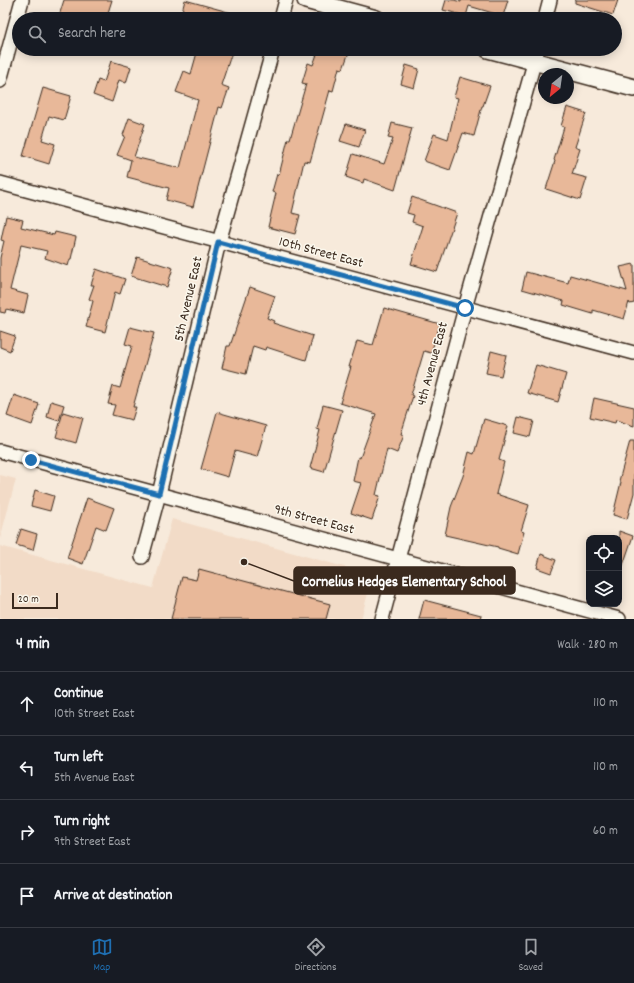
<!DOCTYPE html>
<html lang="en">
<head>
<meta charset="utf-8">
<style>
  body { margin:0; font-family:Dekko,sans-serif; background:#242831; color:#f1f3f6 }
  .controls { position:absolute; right:12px; bottom:12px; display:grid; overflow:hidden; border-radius:8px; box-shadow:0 2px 10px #0003 }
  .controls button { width:36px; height:36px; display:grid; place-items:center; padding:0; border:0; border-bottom:1px solid #363941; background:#171b24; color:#f1f3f6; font:20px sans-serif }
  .compass { position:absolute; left:538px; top:68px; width:36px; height:36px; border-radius:50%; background:#171b24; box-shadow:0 2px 10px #0003; rotate:209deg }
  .scale { position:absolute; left:12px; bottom:10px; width:46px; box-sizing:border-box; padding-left:4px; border:2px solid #3b2a1e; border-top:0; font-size:11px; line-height:14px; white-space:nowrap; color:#3b2a1e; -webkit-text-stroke:3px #fbf7ec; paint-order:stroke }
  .stop { position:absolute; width:12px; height:12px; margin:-9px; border:3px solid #1f6fb2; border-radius:50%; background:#fff }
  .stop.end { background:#1f6fb2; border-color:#fff; box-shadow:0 1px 4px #0008 }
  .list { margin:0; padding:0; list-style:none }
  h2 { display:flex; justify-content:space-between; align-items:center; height:52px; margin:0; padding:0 16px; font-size:17px }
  h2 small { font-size:13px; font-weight:400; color:#9ea1a6 }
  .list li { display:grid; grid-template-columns:26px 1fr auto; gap:12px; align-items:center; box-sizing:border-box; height:64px; padding:0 16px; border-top:1px solid #363941 }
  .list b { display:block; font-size:15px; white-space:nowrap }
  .list p { margin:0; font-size:13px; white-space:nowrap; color:#9ea1a6 }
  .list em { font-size:13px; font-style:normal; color:#9ea1a6 }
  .icon { flex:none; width:22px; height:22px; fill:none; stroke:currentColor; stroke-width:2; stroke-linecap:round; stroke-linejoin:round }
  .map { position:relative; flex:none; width:634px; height:619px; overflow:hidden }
  .search { position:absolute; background:#171b24; box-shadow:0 2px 10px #0003; left:12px; right:12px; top:12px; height:44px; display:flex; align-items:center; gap:10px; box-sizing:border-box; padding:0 14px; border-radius:22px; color:#9ea1a6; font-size:15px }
  .sheet { height:308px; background:#171b24 }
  nav { display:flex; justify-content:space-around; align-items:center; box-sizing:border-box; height:56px; border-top:1px solid #363941; background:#171b24; font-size:11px; color:#9ea1a6 }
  nav a { display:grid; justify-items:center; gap:2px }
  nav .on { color:#1f6fb2 }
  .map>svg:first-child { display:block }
  .built { fill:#f2dbc7 }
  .building { fill:#e8b899; stroke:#3b2a1e }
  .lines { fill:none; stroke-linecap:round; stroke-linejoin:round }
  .minor-casing { stroke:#3b2a1e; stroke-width:16 }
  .tertiary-casing { stroke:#3b2a1e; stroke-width:20 }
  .minor { stroke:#fbf7ec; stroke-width:13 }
  .tertiary { stroke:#fbf7ec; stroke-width:17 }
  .route { stroke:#1f6fb2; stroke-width:5 }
  .labels { text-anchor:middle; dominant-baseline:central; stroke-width:3; stroke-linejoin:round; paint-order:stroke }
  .street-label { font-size:14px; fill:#3b2a1e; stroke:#fbf7ec }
  .leader { fill:none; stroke:#3b2a1e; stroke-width:1.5 }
  .callout-dot { fill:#3b2a1e; stroke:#fbf7ec; stroke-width:1.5 }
  .callout { fill:#3b2a1e; stroke:#3b2a1e; stroke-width:1.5 }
  .callout-label { font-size:15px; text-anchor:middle; font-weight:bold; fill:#fff }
</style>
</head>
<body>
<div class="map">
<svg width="634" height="619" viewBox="0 0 634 619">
  <rect width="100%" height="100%" fill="#f7eadb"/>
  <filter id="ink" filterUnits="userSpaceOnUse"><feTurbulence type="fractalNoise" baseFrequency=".025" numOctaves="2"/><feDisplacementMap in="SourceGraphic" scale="8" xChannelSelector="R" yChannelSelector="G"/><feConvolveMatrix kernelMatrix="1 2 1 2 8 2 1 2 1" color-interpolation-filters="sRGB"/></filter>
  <g filter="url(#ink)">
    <!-- built -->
    <g class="built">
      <path d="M0,475L16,479L0,539Z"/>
      <path d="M172,519L373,575L361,619H0V546L153,588Z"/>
    </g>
    <!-- building -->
    <g class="building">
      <path d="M64,0H112L106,19H58Z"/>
      <path d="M185,0L239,15V19H180Z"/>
      <path d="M446,0H454L461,2V0H508L503,16L469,6L466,16L443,10Z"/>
      <path d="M575,0H618L613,15L575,3Z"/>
      <path d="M198,49H233L221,85L229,88L222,108L219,107L193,207L166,200L169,188L127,177L131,160L117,155L125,136L123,135L129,118L145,124L134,157L180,168L198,100L176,92L184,71L191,74Z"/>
      <path d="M319,49H350L343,69L339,68L333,91L330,90L310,162L304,161L292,213L300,215L295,234L268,227L276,193L272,192L277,174L279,175L288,139H290L306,84L302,83L308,63L313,65Z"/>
      <path d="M111,61L131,67L126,83L119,80L112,102L93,95L98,80L104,82Z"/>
      <path d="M406,65L419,69L414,88L401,84Z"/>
      <path d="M460,77L490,86L483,106H482L474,136L463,133L450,170L424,161L434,134L448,139L458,98L454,97Z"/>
      <path d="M43,88L71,96L64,120L49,116L42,140L55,144L49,164L23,156Z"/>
      <path d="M567,107L586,113L575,147L580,149L572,174L587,178L580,200L546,189L555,161L554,160L564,127L561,126Z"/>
      <path d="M392,123L412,128L395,190L364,179L363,183L346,177L353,154L384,164L393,139L388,138Z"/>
      <path d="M346,124L365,130L359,147L340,141Z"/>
      <path d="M412,197L457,213L437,272L411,264L423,226L412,222L414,215L407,213Z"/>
      <path d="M6,216L23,220L21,227L54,235L55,232L76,237L71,259H70L68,266L45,258L47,251L21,245L10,290L28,295L24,313L6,309L5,313L0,312V258L4,241L1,240Z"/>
      <path d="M137,257L173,268L167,287L131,276Z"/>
      <path d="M634,264V303L630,304L629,302L624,319L593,310V314L563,305L564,301L522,289L526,272L568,283L570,275L627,291L620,267Z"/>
      <path d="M96,269L125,279L120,294L115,292L105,332L86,327L93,301L89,299L94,285H91Z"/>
      <path d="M250,287L275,296L267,318L274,321L273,323L313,336L306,360L266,347L265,350L253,346L246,374L222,368L227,346H230Z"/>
      <path d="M384,308L440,324L431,353L424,351L411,395L413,396L401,434L404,435L397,453L387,449L376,495L380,496L372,520L351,513L361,483L353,481L358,457L360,458L376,414L340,403L351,367H349L357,341L373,345Z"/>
      <path d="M130,327L154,333L133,407H136L132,420L112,415L115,405L108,404L113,386L120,388L132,346L125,344Z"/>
      <path d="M0,331L15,336L10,351L0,347Z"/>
      <path d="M491,351L506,355L501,376L486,373Z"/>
      <path d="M536,365L566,374L558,402L527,393Z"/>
      <path d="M14,395L39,404L32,425L7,416Z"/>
      <path d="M594,398L634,407V426L616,420L615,423L590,417Z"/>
      <path d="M51,401L64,405L59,421L47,417Z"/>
      <path d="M323,405L342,410L324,472L310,468L320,430L317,429Z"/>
      <path d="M63,412L83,418L76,443L56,437Z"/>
      <path d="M217,412L266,426L257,457L235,451L228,477L201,469Z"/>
      <path d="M518,417L534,421L530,437L514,433Z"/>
      <path d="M484,419L508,426L499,460L504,462L496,494L529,505L521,531L524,532L518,554L498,548V547L445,535L451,507L463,476L469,452L474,454Z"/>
      <path d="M630,441H634V493L627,519L613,515L621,482L619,481Z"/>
      <path d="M35,490L54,496L50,511L31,506Z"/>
      <path d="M87,498L114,508L106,530L96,526L83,564L67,558Z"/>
      <path d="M21,529L37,534L33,550L16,545Z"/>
      <path d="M619,531L633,536L621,571H619Z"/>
      <path d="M541,554L556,560L551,573L537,568Z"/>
      <path d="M199,569L330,604L326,619H171L182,577L196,580Z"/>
      <path d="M424,600L481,615L480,619H419Z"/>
    </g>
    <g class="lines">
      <!-- minor casing -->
      <g class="minor-casing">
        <g id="minor">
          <path d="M281,19L286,0"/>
          <path d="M545,19L550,0"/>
          <path d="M0,81L22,0"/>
          <path d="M0,183L634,353"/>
          <path d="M0,451L619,619"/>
          <path d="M142,557L159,494L219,242L273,49"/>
          <path d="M382,619L465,308L538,49"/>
        </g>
      </g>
      <!-- tertiary casing -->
      <g class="tertiary-casing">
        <g id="tertiary">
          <path d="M306,0L376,19"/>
          <path d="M488,49L634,88"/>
        </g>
      </g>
      <!-- minor -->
      <use href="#minor" class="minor"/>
      <!-- tertiary -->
      <use href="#tertiary" class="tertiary"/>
    </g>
  </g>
  <g class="lines" filter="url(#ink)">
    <!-- route -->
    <path class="route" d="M31,460L159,494L218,242L465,308"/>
  </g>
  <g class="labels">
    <!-- street labels -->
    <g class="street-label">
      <text transform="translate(321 253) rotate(15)">10th Street East</text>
      <text transform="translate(189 299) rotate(-77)">5th Avenue East</text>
      <text transform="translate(433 364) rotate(-75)">4th Avenue East</text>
      <text transform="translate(314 520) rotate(15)">9th Street East</text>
    </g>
  </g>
  <!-- callouts -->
  <path class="leader" d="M244 562L294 581"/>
  <circle class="callout-dot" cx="244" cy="562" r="4"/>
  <rect class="callout" x="294" y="567" width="221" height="27" rx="4"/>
  <g class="callout-label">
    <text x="404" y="586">Cornelius Hedges Elementary School</text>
  </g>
</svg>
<div class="controls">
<button><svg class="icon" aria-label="locate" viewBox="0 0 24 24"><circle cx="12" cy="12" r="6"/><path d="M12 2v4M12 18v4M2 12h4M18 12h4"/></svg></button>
<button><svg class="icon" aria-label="layers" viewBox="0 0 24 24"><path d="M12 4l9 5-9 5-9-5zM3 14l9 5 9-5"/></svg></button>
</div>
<svg class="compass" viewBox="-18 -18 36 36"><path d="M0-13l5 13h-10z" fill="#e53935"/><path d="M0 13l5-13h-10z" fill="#9ea1a6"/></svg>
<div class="scale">20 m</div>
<div class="stop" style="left:465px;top:308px"></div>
<div class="stop end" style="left:31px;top:460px"></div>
<div class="search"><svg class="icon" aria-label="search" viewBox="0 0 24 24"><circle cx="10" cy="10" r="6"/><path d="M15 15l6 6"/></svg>Search here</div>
</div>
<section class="sheet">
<h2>4 min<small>Walk · 280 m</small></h2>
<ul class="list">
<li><svg class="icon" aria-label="ahead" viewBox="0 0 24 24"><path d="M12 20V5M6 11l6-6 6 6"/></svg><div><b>Continue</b><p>10th Street East</p></div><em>110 m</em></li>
<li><svg class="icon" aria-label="left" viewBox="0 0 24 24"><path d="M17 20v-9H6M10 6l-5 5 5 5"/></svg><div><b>Turn left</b><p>5th Avenue East</p></div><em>110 m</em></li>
<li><svg class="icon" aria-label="right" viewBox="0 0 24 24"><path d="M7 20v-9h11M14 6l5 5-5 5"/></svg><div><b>Turn right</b><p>9th Street East</p></div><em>60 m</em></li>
<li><svg class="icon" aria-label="arrive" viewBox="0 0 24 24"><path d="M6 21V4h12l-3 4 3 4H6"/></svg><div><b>Arrive at destination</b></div></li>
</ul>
</section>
<nav>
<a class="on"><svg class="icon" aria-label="map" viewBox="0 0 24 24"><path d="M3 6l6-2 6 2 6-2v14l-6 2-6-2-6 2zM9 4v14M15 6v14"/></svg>Map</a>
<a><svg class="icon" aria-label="directions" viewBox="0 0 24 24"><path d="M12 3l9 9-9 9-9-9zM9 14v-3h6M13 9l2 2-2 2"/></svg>Directions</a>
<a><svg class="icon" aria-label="saved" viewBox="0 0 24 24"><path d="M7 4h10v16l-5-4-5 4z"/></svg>Saved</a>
</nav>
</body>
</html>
